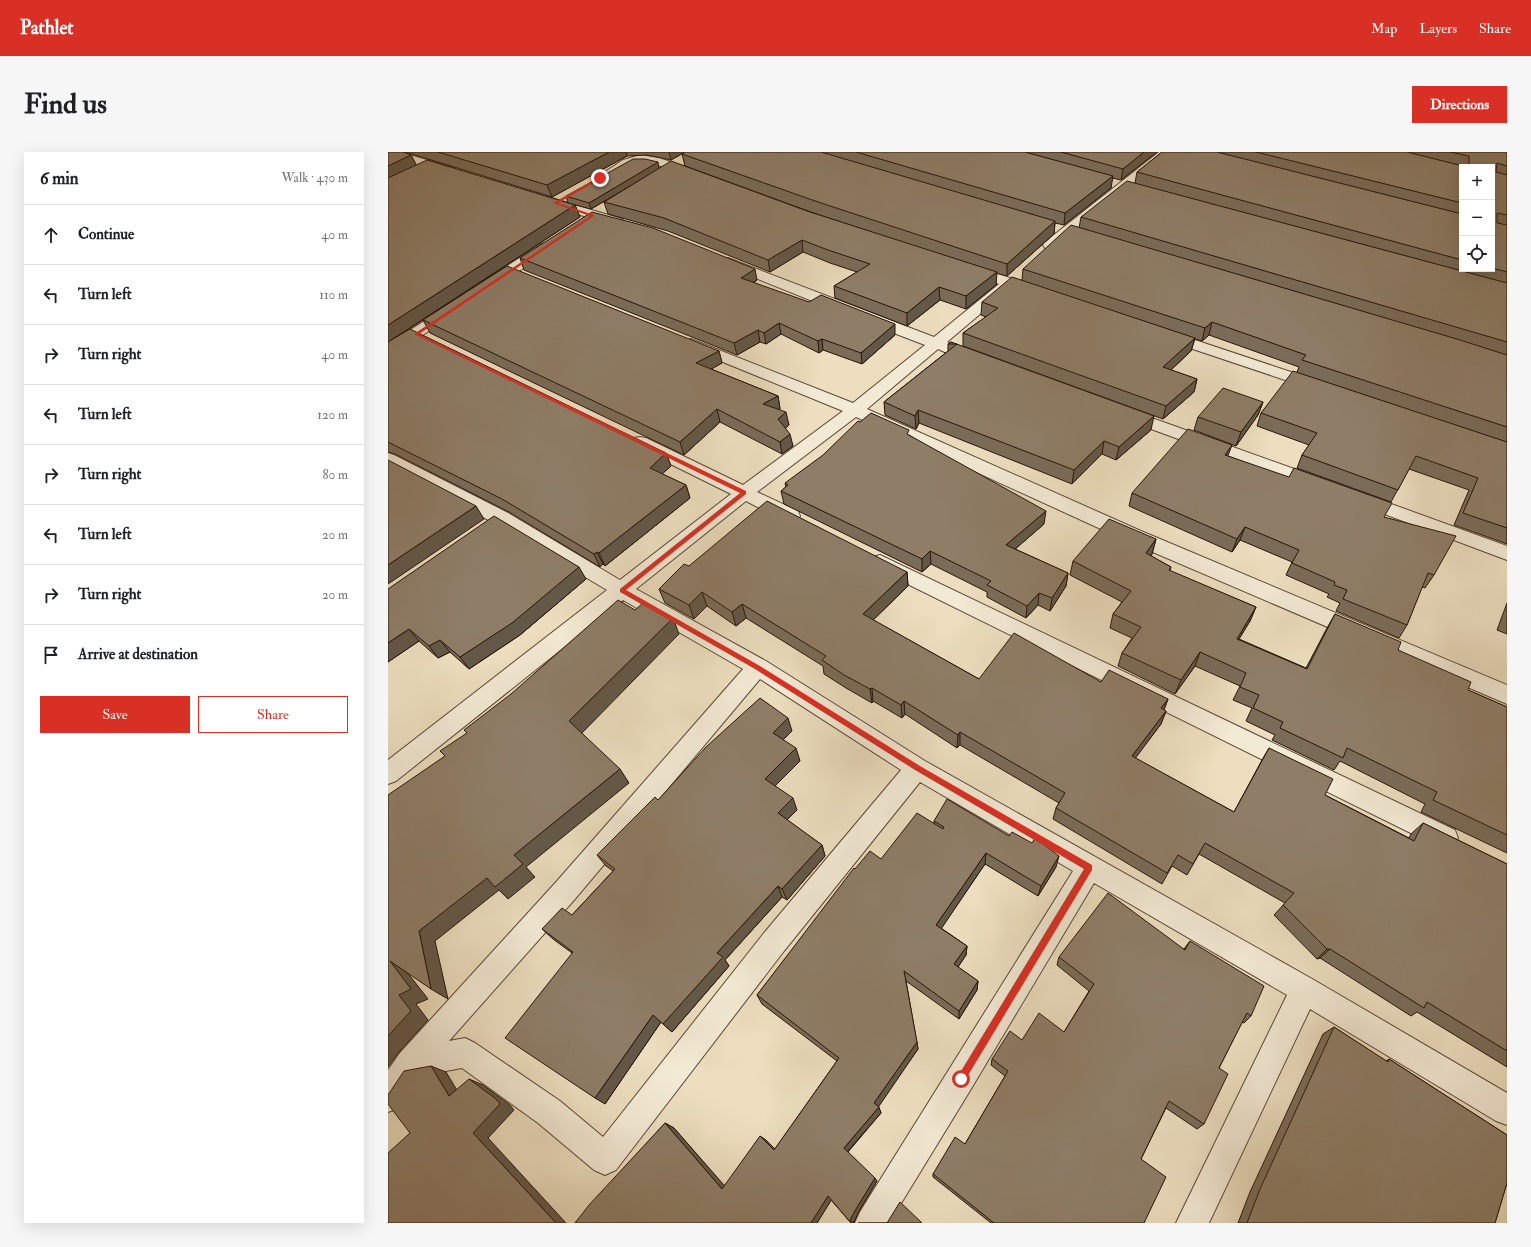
<!DOCTYPE html>
<html lang="en">
<head>
<meta charset="utf-8">
<style>
  body { margin:0; font-family:"IM FELL Double Pica",serif; background:#f6f6f6; color:#202124 }
  .controls { position:absolute; right:12px; top:12px; display:grid; overflow:hidden; border-radius:0px; box-shadow:0 4px 16px #0002 }
  .controls button { width:36px; height:36px; display:grid; place-items:center; padding:0; border:0; border-bottom:1px solid #e0e0e0; background:#fff; color:#202124; font:20px sans-serif }
  .stop { position:absolute; width:12px; height:12px; margin:-9px; border:3px solid #d93025; border-radius:50%; background:#fff }
  .stop.end { background:#d93025; border-color:#fff; box-shadow:0 1px 4px #0008 }
  .list { margin:0; padding:0; list-style:none }
  h2 { display:flex; justify-content:space-between; align-items:center; height:52px; margin:0; padding:0 16px; font-size:17px }
  h2 small { font-size:13px; font-weight:400; color:#757577 }
  .list li { display:grid; grid-template-columns:26px 1fr auto; gap:12px; align-items:center; box-sizing:border-box; height:60px; padding:0 16px; border-top:1px solid #e0e0e0 }
  .list b { display:block; font-size:15px; white-space:nowrap }
  .list em { font-size:13px; font-style:normal; color:#757577 }
  .actions { display:flex; gap:8px; padding:12px 16px }
  .actions a { flex:1; padding:9px 0; border:1px solid #d93025; border-radius:0px; text-align:center; font-size:14px; color:#d93025 }
  .actions .main { background:#d93025; color:#fff }
  .icon { flex:none; width:22px; height:22px; fill:none; stroke:currentColor; stroke-width:2; stroke-linecap:round; stroke-linejoin:round }
  .map { position:relative; flex:none; width:1119px; height:1071px; overflow:hidden; border-radius:0px }
  header { display:flex; align-items:center; gap:24px; box-sizing:border-box; height:56px; padding:0 20px; background:#d93025; color:#fff }
  header strong { font-size:19px }
  nav { display:flex; gap:22px; margin-inline-start:auto; font-size:14px }
  .intro { display:flex; align-items:center; justify-content:space-between; box-sizing:border-box; height:96px; padding:0 24px }
  h1 { margin:0; font-size:28px }
  .button { padding:10px 18px; border-radius:0px; background:#d93025; color:#fff; font-size:14px; font-weight:700 }
  main { display:flex; gap:24px; padding:0 24px }
  aside { flex:1; background:#fff; border-radius:0px; box-shadow:0 4px 16px #0002 }
  .map>svg:first-child { display:block }
  .lines { fill:none; stroke-linecap:round; stroke-linejoin:round }
  .minor-casing { stroke:#594635; stroke-width:2 }
  .minor { fill:#f3ead5; fill-rule:evenodd }
  .wall { fill:#7a6c59; stroke:#281407; fill-rule:evenodd }
  .shaded-wall { fill:#635848; stroke:#281407 }
  .building { fill:#8e7d67; stroke:#281407 }
  .route { fill:#d93025 }
</style>
</head>
<body>
<header>
<strong>Pathlet</strong>
<nav><a>Map</a><a>Layers</a><a>Share</a></nav>
</header>
<div class="intro"><h1>Find us</h1><a class="button">Directions</a></div>
<main>
<aside>
<h2>6 min<small>Walk · 430 m</small></h2>
<ul class="list">
<li><svg class="icon" aria-label="ahead" viewBox="0 0 24 24"><path d="M12 20V5M6 11l6-6 6 6"/></svg><div><b>Continue</b></div><em>40 m</em></li>
<li><svg class="icon" aria-label="left" viewBox="0 0 24 24"><path d="M17 20v-9H6M10 6l-5 5 5 5"/></svg><div><b>Turn left</b></div><em>110 m</em></li>
<li><svg class="icon" aria-label="right" viewBox="0 0 24 24"><path d="M7 20v-9h11M14 6l5 5-5 5"/></svg><div><b>Turn right</b></div><em>40 m</em></li>
<li><svg class="icon" aria-label="left" viewBox="0 0 24 24"><path d="M17 20v-9H6M10 6l-5 5 5 5"/></svg><div><b>Turn left</b></div><em>120 m</em></li>
<li><svg class="icon" aria-label="right" viewBox="0 0 24 24"><path d="M7 20v-9h11M14 6l5 5-5 5"/></svg><div><b>Turn right</b></div><em>80 m</em></li>
<li><svg class="icon" aria-label="left" viewBox="0 0 24 24"><path d="M17 20v-9H6M10 6l-5 5 5 5"/></svg><div><b>Turn left</b></div><em>20 m</em></li>
<li><svg class="icon" aria-label="right" viewBox="0 0 24 24"><path d="M7 20v-9h11M14 6l5 5-5 5"/></svg><div><b>Turn right</b></div><em>20 m</em></li>
<li><svg class="icon" aria-label="arrive" viewBox="0 0 24 24"><path d="M6 21V4h12l-3 4 3 4H6"/></svg><div><b>Arrive at destination</b></div></li>
</ul>
<div class="actions"><a class="main">Save</a><a>Share</a></div>
</aside>
<div class="map">
<svg width="1119" height="1071" viewBox="0 0 1119 1071">
  <rect width="100%" height="100%" fill="#ecdebf"/>
  <filter id="stains"><feTurbulence type="fractalNoise" baseFrequency=".005" numOctaves="4"/><feColorMatrix values="0 0 0 0 .2 0 0 0 0 .09 0 0 0 0 .02 0 0 0 .5 -.17"/></filter>
  <radialGradient id="worn" r=".72"><stop offset=".6" stop-color="#630" stop-opacity="0"/><stop offset="1" stop-color="#630" stop-opacity=".3"/></radialGradient>
  <g class="lines">
    <!-- minor casing -->
    <g class="minor-casing">
      <g id="minor">
        <path d="M0,0H12L66,16L68,19L66,22H58L0,4Z"/>
        <path d="M771,0H784L667,96H657L655,93L657,90Z"/>
        <path d="M252,3L271,6L309,19L311,22L309,25L305,26C287,21 269,9 250,11C238,12 231,26 219,23L217,20L235,8Z"/>
        <path d="M160,45L234,67L236,70L234,73L229,74L156,52L154,49L156,46Z"/>
        <path d="M158,91L163,92L165,95L163,98L105,136L100,137L95,136L93,133L95,130L153,92Z"/>
        <path d="M340,106L546,185L611,132L575,120L573,117L575,114L580,113L585,114L653,136L655,139L653,142L648,143L623,136L559,190L593,203L595,206L593,209C579,213 562,202 550,197L479,257L753,379L1119,533V552L739,389L468,265L369,340L410,359L412,364L410,369L403,370L396,369L358,349L248,437L378,509L537,609L926,828L1119,941V973L1108,969L922,857L821,1071H788L899,843L706,731L583,937L501,1071H467L472,1060L685,719L532,630L396,799L228,1018L217,1023L206,1018L150,971L74,916L31,924L11,956L0,960V918L12,901L169,729L355,517L235,448L8,629L0,632V608L219,438L106,371L0,314V301L6,303L120,361L232,428L343,342L246,294L243,290L246,286L252,285L258,286L355,333L455,259L298,195L295,192L298,189L303,187L308,189L465,251L537,193L464,165L335,113L333,110L335,107ZM372,527L513,618L376,781L215,985L172,949L87,891L77,886L61,889L187,747Z"/>
        <path d="M64,154L69,155L71,158L69,161L5,202L0,204V192L59,155Z"/>
        <path d="M777,178L936,231L938,234L936,237L930,239L924,237L772,186L769,183L772,180Z"/>
        <path d="M736,256L937,328L940,332L937,336L931,338L925,336L730,265L728,261L730,257Z"/>
        <path d="M973,341L1119,394V408L967,351L964,347L967,343Z"/>
        <path d="M492,403L1067,678L1070,686L1067,694L1058,697L1049,694L485,415L482,410L485,405Z"/>
      </g>
    </g>
    <!-- minor -->
    <use href="#minor" class="minor"/>
  </g>
  <!-- wall -->
  <g class="wall">
    <path d="M0,0L23,3L28,13L187,53L192,65L9,185L278,301L283,314L274,322L298,333L302,346L217,414L215,412L212,415L121,360L7,302L0,300Z"/>
    <path d="M17,0H297L283,8L259,3L239,4L164,45Z"/>
    <path d="M297,0H769L733,28L724,26L723,36L676,73L667,71L666,82L619,124L608,121V133L578,157L552,148L519,174L447,146L446,134L469,120L442,111L415,100L382,120L280,79L220,62L216,50L256,26L203,57L180,51L178,44L271,16L419,59L501,86L431,63L297,14L294,2Z"/>
    <path d="M774,0H1119V392L1066,373L1081,338L1021,317L1003,350L909,316L914,303L921,293L869,274L873,261L909,220L911,215L821,183L814,189L807,187L803,199L783,218L809,227L806,240L775,267L575,194V181L598,165L593,163L594,150L634,128L635,117L691,76L693,65L747,31L749,20ZM1074,15H1104V117H1074Z"/>
    <path d="M132,106L369,128L366,131L507,183L474,212L435,198L431,201L393,182L378,192L372,190L349,203L136,118Z"/>
    <path d="M35,168L331,199L334,211L323,217L390,244L392,257L390,258L401,273L397,276L405,294L394,302L332,270L296,303L42,181Z"/>
    <path d="M563,190L763,278L728,308L714,302L684,332L531,271L528,277L497,263L496,250L560,199V192Z"/>
    <path d="M875,250L870,263L848,294L806,278L810,265Z"/>
    <path d="M521,283L656,372L627,397L680,421L678,434L662,459L650,453L638,466L599,445V440L543,412L534,420L396,352L393,339L398,335L397,331Z"/>
    <path d="M840,304L996,365L1046,423L1037,436L1034,435L1019,473L1011,486L948,459L952,451L939,445L941,442L898,423L904,410L852,388L844,400L741,354L744,341Z"/>
    <path d="M768,387L764,402L763,404L783,415L782,419L868,455L862,469L851,487L918,516L939,476L947,462L1080,538L1119,555V701L1033,660L1037,652L952,609L946,618L884,588L887,583L858,569L864,556L845,548L852,534L807,514L787,542L730,514L734,501L744,486L722,476L725,462L734,450L682,423L685,409Z"/>
    <path d="M301,414L519,420L520,434L485,468L591,527L713,530L780,547L776,558L778,559L773,572L747,606L846,660L874,608L881,596L937,643L1021,686L1023,682L1035,671L1119,712V915L1029,860L1023,864L932,806L929,807L886,763L897,751L811,702L799,723L784,714L774,732L665,667L668,656L671,651L572,593L569,596L517,562L514,566L485,549L484,551L458,536L436,522L435,514L358,466L348,474L319,454L306,467L277,451L271,437Z"/>
    <path d="M198,427L132,483L81,517L62,500L50,506L31,489L0,510V437Z"/>
    <path d="M1119,451V482L1109,478Z"/>
    <path d="M404,579L395,588L412,609L387,634L409,658L399,668L434,693L437,704L399,748L394,745L337,808L341,814L284,880L273,870L217,952L184,801L165,787L154,777L184,763L225,719L218,714L209,703L270,648Z"/>
    <path d="M546,669L668,715L650,744L597,712L553,776L579,794L578,803L570,815L590,829L589,838L571,867L518,829L530,897L490,954L493,961L460,1000L489,1029L471,1059L466,1070L467,1071H463L443,1048L429,1071H187L277,971L286,976L336,1034L378,988L387,997L449,909L374,852L369,843L467,717L493,707L546,671Z"/>
    <path d="M802,789L863,864L856,871L854,870L831,916L816,972L809,977L778,956L753,1007L756,1071H603L545,1025V1022L577,992L617,924L603,913L604,907L676,880L701,839L669,813L671,805L796,797Z"/>
    <path d="M946,875L998,909L1001,907L1119,983V1034H1118L1107,1071H850L862,1040L935,882Z"/>
  </g>
  <!-- shaded-wall -->
  <g class="shaded-wall">
    <path d="M221,0H238L239,4L164,45L159,33Z"/>
    <path d="M281,0H297L283,8Z"/>
    <path d="M756,0H769L733,28L735,17Z"/>
    <path d="M23,3L29,14L0,29V14Z"/>
    <path d="M270,10L271,17L203,57L201,51Z"/>
    <path d="M725,24L723,36L676,73L677,61Z"/>
    <path d="M187,53L192,65L0,190V173Z"/>
    <path d="M667,69L666,82L619,124V112Z"/>
    <path d="M414,88L415,100L382,120L380,108Z"/>
    <path d="M367,117L369,128L355,137L353,126Z"/>
    <path d="M609,120L608,133L578,157V144Z"/>
    <path d="M551,135L552,148L519,174V161Z"/>
    <path d="M824,170L821,183L814,189L817,176Z"/>
    <path d="M391,171L393,182L378,192L376,181Z"/>
    <path d="M507,172V183L474,212L473,201Z"/>
    <path d="M370,178L372,190L349,203L346,191Z"/>
    <path d="M807,186L803,199L772,228L775,215Z"/>
    <path d="M434,187L435,198L431,201L430,189Z"/>
    <path d="M331,199L334,211L311,224L308,211Z"/>
    <path d="M809,227L806,240L775,267L778,254Z"/>
    <path d="M390,244L392,257L377,265L375,252Z"/>
    <path d="M875,250L870,263L848,294L853,280Z"/>
    <path d="M329,257L332,270L296,303L292,290Z"/>
    <path d="M530,258L531,271L528,277L527,264Z"/>
    <path d="M398,260L401,273L393,280L390,267Z"/>
    <path d="M766,264L763,278L728,308L731,295Z"/>
    <path d="M402,282L405,294L394,302L392,290Z"/>
    <path d="M716,289L714,302L684,332L686,318Z"/>
    <path d="M844,293L839,306L837,303Z"/>
    <path d="M278,301L283,314L266,329L262,316Z"/>
    <path d="M298,333L302,346L217,414L211,401Z"/>
    <path d="M88,354L96,367L0,432V413Z"/>
    <path d="M658,359L656,372L617,406L618,393Z"/>
    <path d="M857,375L852,388L844,400L849,387Z"/>
    <path d="M768,387L764,402L754,415L758,401Z"/>
    <path d="M542,399L543,412L534,420V407Z"/>
    <path d="M209,400L215,412L212,415L206,402Z"/>
    <path d="M191,415L198,427L132,483L81,517L72,505Z"/>
    <path d="M519,420L520,434L477,476L475,462Z"/>
    <path d="M680,421L678,434L662,459L664,446Z"/>
    <path d="M314,440L319,454L306,467L301,453Z"/>
    <path d="M651,441L650,453L638,466L639,454Z"/>
    <path d="M354,452L358,466L348,474L344,460Z"/>
    <path d="M868,455L862,469L843,500L849,487Z"/>
    <path d="M285,466L291,482L191,584L181,569Z"/>
    <path d="M21,477L31,489L0,510V491Z"/>
    <path d="M52,488L62,500L50,506L41,494Z"/>
    <path d="M812,500L807,514L787,542L793,528Z"/>
    <path d="M484,536L485,549L484,551L482,537Z"/>
    <path d="M780,547L775,560L773,556Z"/>
    <path d="M516,549L517,562L514,566L513,553Z"/>
    <path d="M778,559L773,572L740,616L744,604Z"/>
    <path d="M400,566L404,579L389,594L385,581Z"/>
    <path d="M572,580V593L569,596L570,583Z"/>
    <path d="M408,596L412,609L382,639L377,627Z"/>
    <path d="M232,617L241,631L138,715L147,725L120,747L111,738L47,789L60,847L43,837L31,779Z"/>
    <path d="M405,646L409,658L394,673L390,661Z"/>
    <path d="M434,693L437,704L399,748L394,737Z"/>
    <path d="M598,701L597,712L549,783L548,773Z"/>
    <path d="M671,704L668,715L650,744L653,734Z"/>
    <path d="M390,734L394,745L337,808L341,814L284,880L275,872L329,801Z"/>
    <path d="M579,794L578,803L566,821V812Z"/>
    <path d="M939,797H942L932,806L929,807Z"/>
    <path d="M2,809L19,820L40,847L28,852L40,868L11,900L0,915V884L11,843Z"/>
    <path d="M590,829L589,838L571,867V859Z"/>
    <path d="M265,863L273,870L217,952L207,946Z"/>
    <path d="M529,890L530,897L489,957L486,951Z"/>
    <path d="M43,914L58,920L76,950L61,944Z"/>
    <path d="M81,927L95,933L122,953L126,958L100,986L178,1071H168L85,981Z"/>
    <path d="M491,955L493,961L459,1000L456,996Z"/>
    <path d="M277,971L286,976L342,1040L334,1037Z"/>
    <path d="M372,984L378,988L392,1002L386,998Z"/>
    <path d="M487,1026L489,1029L471,1059L466,1070L467,1071H464L463,1070L462,1068L468,1057Z"/>
    <path d="M440,1044L444,1047L429,1071H423Z"/>
  </g>
  <!-- building -->
  <g class="building">
    <path d="M0,0H15L23,3L0,14Z"/>
    <path d="M50,0H221L159,33Z"/>
    <path d="M297,0H433L667,69L619,112L430,50L294,2Z"/>
    <path d="M468,0H637L725,24L677,61Z"/>
    <path d="M673,0H756L735,17Z"/>
    <path d="M774,0H829L1074,62V108L749,20Z"/>
    <path d="M868,0H1019L1079,15L1081,13V4L1062,0H1119V14L1109,11L1108,20L1119,23V63L1109,61V71L1119,73V120L1104,116V15H1074V51Z"/>
    <path d="M245,7H257L270,10L201,51L178,44Z"/>
    <path d="M39,8L187,53L0,173V26Z"/>
    <path d="M283,9L419,59L609,120L578,144L551,135L519,161L446,134L482,112L440,98L414,88L380,108L276,66L216,50Z"/>
    <path d="M739,29L1119,131V190L693,65Z"/>
    <path d="M204,60L265,76L367,117L353,126L421,150L433,143L507,172L473,201L434,187L430,189L391,171L376,181L370,178L346,191L132,106Z"/>
    <path d="M683,73L1072,188L1119,203V275L914,208L918,203L824,170L817,176L635,117Z"/>
    <path d="M119,114L331,199L308,211L390,244L375,252L398,260L390,267L402,282L392,290L329,257L292,290L35,168Z"/>
    <path d="M624,125L807,186L775,215L809,227L778,254L575,181L610,156L594,150Z"/>
    <path d="M22,177L278,301L262,316L298,333L211,401L209,400L206,402L114,347L0,290V190Z"/>
    <path d="M563,190L766,264L731,295L716,289L686,318L530,258L527,264L496,250L569,192H560Z"/>
    <path d="M905,219L1119,290V376L1075,361L1090,326L1028,304L1010,338L914,303L929,281L873,261Z"/>
    <path d="M835,236L875,250L853,280L810,265Z"/>
    <path d="M483,261L521,278L519,282L658,359L618,393L680,421L664,446L651,441L639,454L599,433L603,429L542,399L534,407L393,339L400,333L397,331L435,303L470,269L472,270Z"/>
    <path d="M800,277L844,293L837,303L901,325L906,316L1004,351L996,365L1068,384L1046,423L1040,421L1019,473L955,447L959,438L946,433L947,430L904,411L911,398L857,375L849,387L744,341Z"/>
    <path d="M0,308L88,354L0,413Z"/>
    <path d="M379,349L519,420L475,462L591,527L626,481L713,530L721,518L780,547L773,556L778,559L744,604L846,660L881,596L945,627L937,643L1026,689L1035,671L1119,712V899L1039,850L1036,856L942,797H939L895,753L906,741L817,691L805,712L790,703L779,721L668,656L677,641L572,580L570,583L516,549L513,553L484,536L482,537L456,523L434,508L438,504L354,452L344,460L314,440L301,453L271,437L296,412L301,414Z"/>
    <path d="M106,364L191,415L124,471L72,505L52,488L41,494L21,477L0,491V437Z"/>
    <path d="M721,367L768,387L758,401L783,415L781,418L868,455L849,487L919,517L947,462L1013,490L1010,498L1083,530L1080,538L1119,555V683L1045,648L1049,640L959,596L955,606L892,576L895,570L865,556L871,543L852,535L858,521L812,500L793,528L734,501L753,475L725,462L743,439L685,409Z"/>
    <path d="M230,448L247,458L256,450L285,466L181,569L232,617L126,703L135,712L107,735L99,726L31,779L43,837L2,809L23,837L11,843L23,859L0,884V643L57,604L52,599L79,581L76,578L123,542Z"/>
    <path d="M372,546L400,566L385,581L408,596L377,627L405,646L390,661L434,693L394,737L390,734L329,801L335,805L275,872L265,863L207,946L117,886L185,800L154,777L174,756L184,763L227,717L209,703L267,645L270,648L318,595Z"/>
    <path d="M559,647L621,684L624,680L644,691L647,686L671,704L653,734L598,701L548,773L579,794L566,812L590,829L571,859L516,819L529,890L486,951L491,955L456,996L487,1026L468,1057L462,1068L463,1070H466V1071H463L440,1044L423,1071H187L201,1053L277,971L334,1037L372,984L386,998L451,906L369,843L466,716L467,717L482,699L493,707L529,661L555,677L556,675L546,669Z"/>
    <path d="M720,741L797,798L802,789L876,834L863,864L859,861L831,916L840,922L816,972L781,949L753,1007L778,1025L756,1071H606L545,1022L567,985L577,992L620,919L604,907L622,879L634,888L651,861L676,880L706,832L671,805Z"/>
    <path d="M946,875L1000,910L1001,907L1119,983V1031L1107,1071H859L872,1037Z"/>
    <path d="M43,914L61,944L81,927L108,947L112,952L85,981L168,1071H0V1001L22,981L0,952V943L16,919Z"/>
    <path d="M512,1050L534,1071H470H499Z"/>
  </g>
  <!-- route -->
  <path class="route" d="M211,25L214,26L170,51L206,63V64L31,182L358,339V342L238,438L372,514L532,614L704,713V718L576,930L573,931L570,930L569,927L570,924L696,717L527,618L367,517L232,440V437L352,341L26,182L202,64L165,51Z"/>
  <rect width="100%" height="100%" filter="url(#stains)"/>
  <rect width="100%" height="100%" fill="url(#worn)"/>
</svg>
<div class="controls">
<button>+</button>
<button>−</button>
<button><svg class="icon" aria-label="locate" viewBox="0 0 24 24"><circle cx="12" cy="12" r="6"/><path d="M12 2v4M12 18v4M2 12h4M18 12h4"/></svg></button>
</div>
<div class="stop" style="left:573px;top:927px"></div>
<div class="stop end" style="left:212px;top:26px"></div>
</div>
</main>
</body>
</html>
